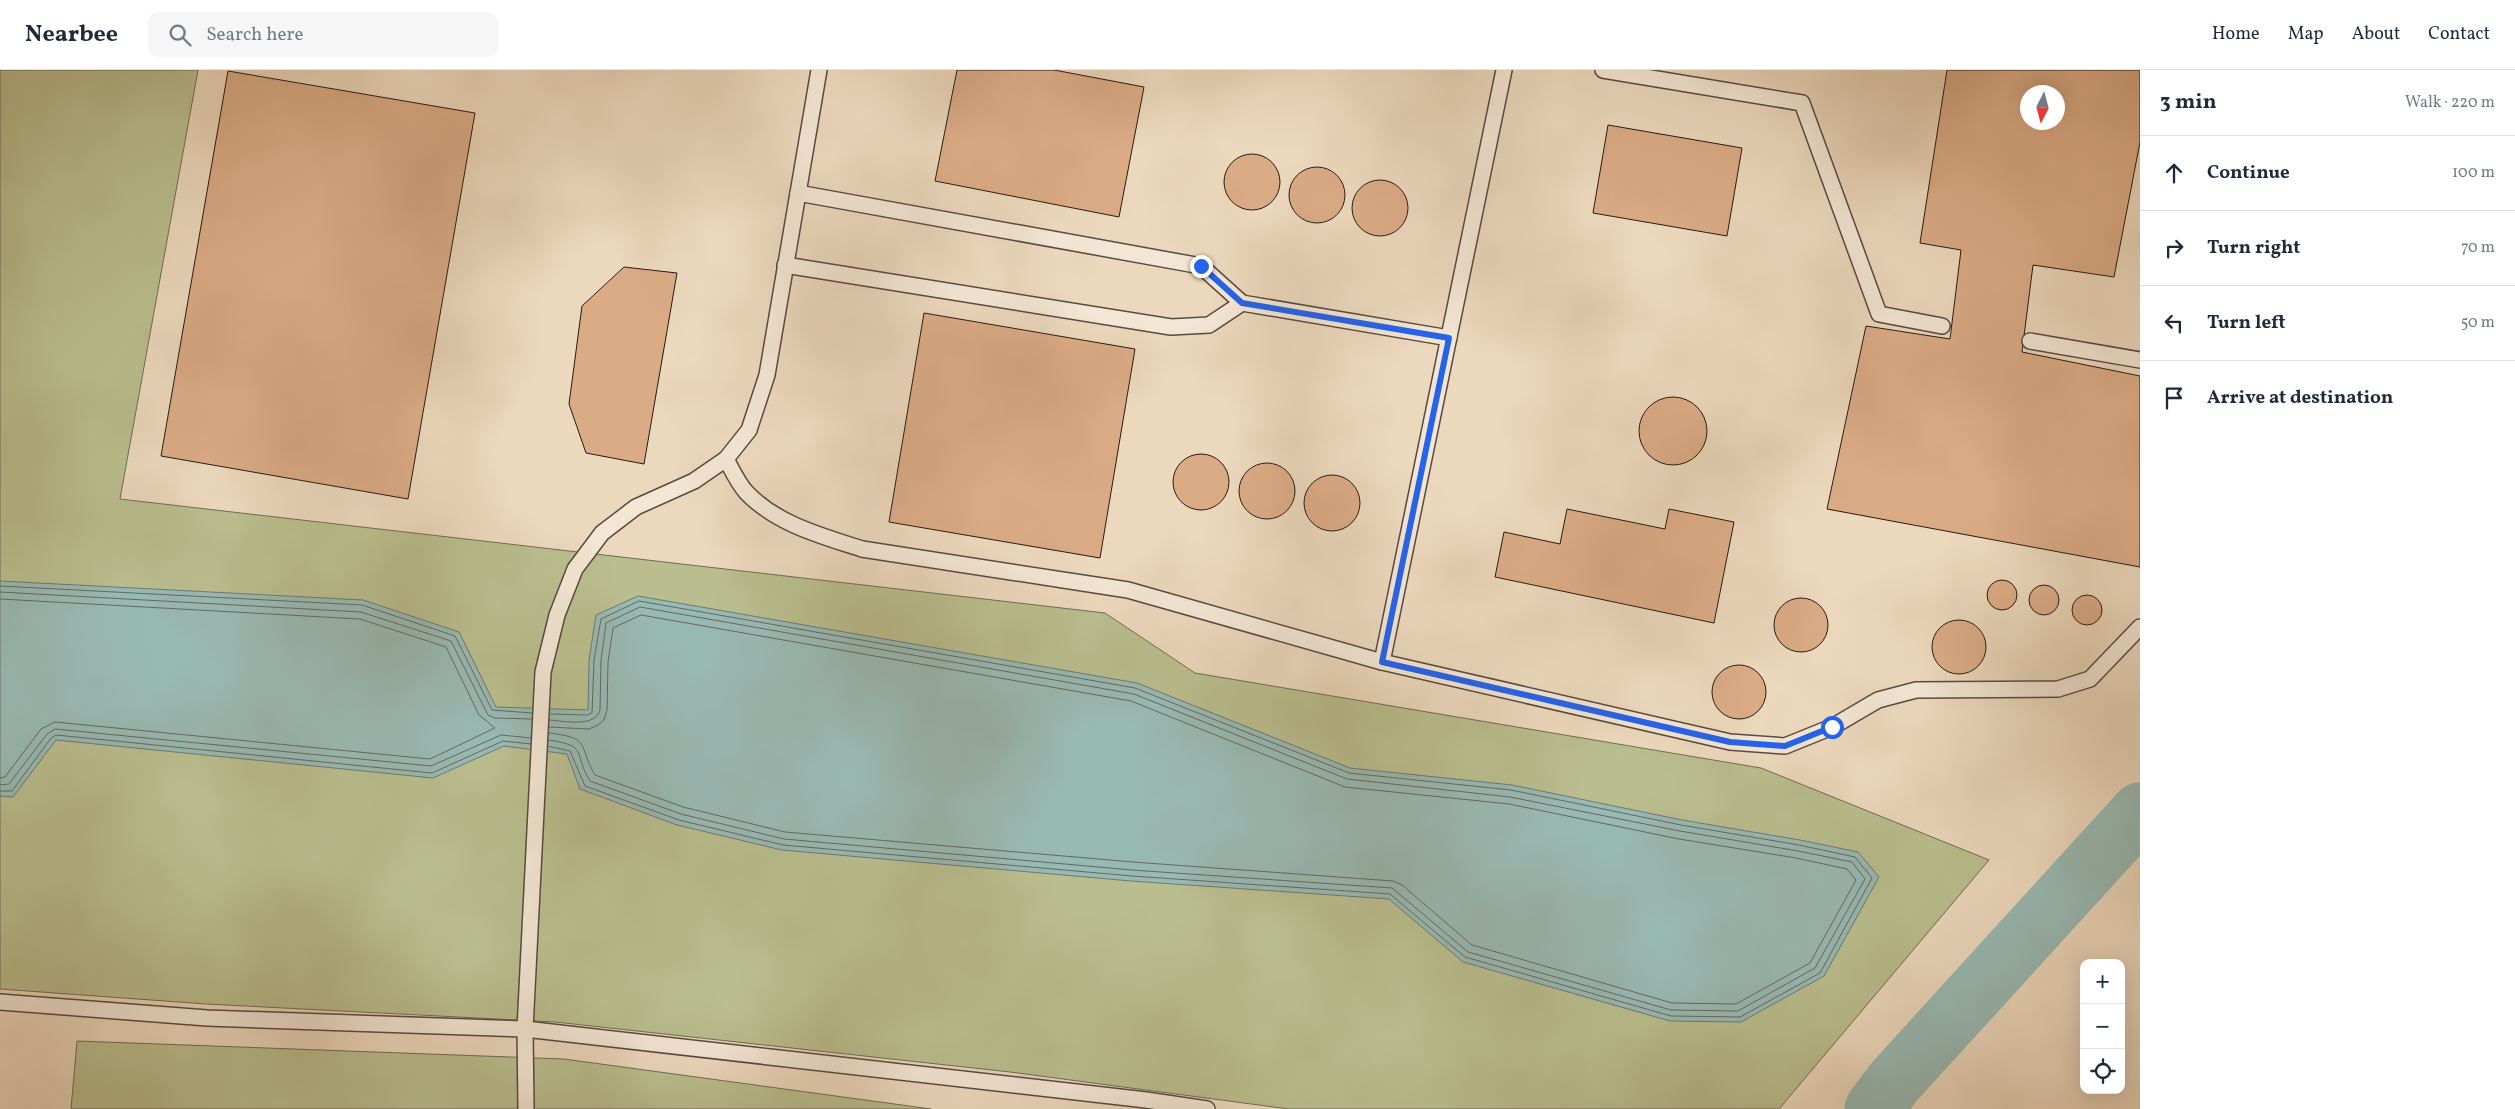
<!DOCTYPE html>
<html lang="en">
<head>
<meta charset="utf-8">
<style>
  body { margin:0; font-family:Vollkorn,serif; background:#f6f6f7; color:#1f2937 }
  .controls { position:absolute; right:15px; bottom:15px; display:grid; overflow:hidden; border-radius:10px; box-shadow:0 5px 20px #0002 }
  .controls button { width:45px; height:45px; display:grid; place-items:center; padding:0; border:0; border-bottom:1px solid #e0e1e3; background:#fff; color:#1f2937; font:25px sans-serif }
  .compass { position:absolute; left:2020px; top:15px; width:45px; height:45px; border-radius:50%; background:#fff; box-shadow:0 5px 20px #0002; rotate:186deg }
  .stop { position:absolute; width:15px; height:15px; margin:-11px; border:4px solid #2563eb; border-radius:50%; background:#fff }
  .stop.end { background:#2563eb; border-color:#fff; box-shadow:0 1px 5px #0008 }
  .list { margin:0; padding:0; list-style:none }
  h2 { display:flex; justify-content:space-between; align-items:center; height:65px; margin:0; padding:0 20px; font-size:21px }
  h2 small { font-size:16px; font-weight:400; color:#747a83 }
  .list li { display:grid; grid-template-columns:32px 1fr auto; gap:15px; align-items:center; box-sizing:border-box; height:75px; padding:0 20px; border-top:1px solid #e0e1e3 }
  .list b { display:block; font-size:19px; white-space:nowrap }
  .list em { font-size:16px; font-style:normal; color:#747a83 }
  .icon { flex:none; width:28px; height:28px; fill:none; stroke:currentColor; stroke-width:2; stroke-linecap:round; stroke-linejoin:round }
  .map { position:relative; flex:none; width:2140px; height:1039px; overflow:hidden }
  header { display:flex; align-items:center; gap:30px; box-sizing:border-box; height:70px; padding:0 25px; background:#fff; border-bottom:1px solid #e0e1e3 }
  header strong { font-size:24px }
  nav { display:flex; gap:28px; margin-inline-start:auto; font-size:18px }
  .search { width:350px; height:45px; background:#f6f6f7; display:flex; align-items:center; gap:12px; box-sizing:border-box; padding:0 18px; border-radius:10px; color:#747a83; font-size:19px }
  main { display:flex }
  aside { flex:1; background:#fff }
  .map>svg:first-child { display:block }
  .green { fill:#babe8f; stroke:#706c52 }
  .water { fill:#99b9b3; stroke:#6b7a74 }
  .lines { fill:none; stroke-linecap:round; stroke-linejoin:round }
  .shore { stroke:#606a64; stroke-width:1 }
  .river { stroke:#99b9b3; stroke-width:59 }
  .building { fill:#dbab86; stroke:#261b16; fill-rule:evenodd }
  .service-casing { stroke:#584a40; stroke-width:18 }
  .service { stroke:#f3e6d4; stroke-width:15 }
  .route { stroke:#2563eb; stroke-width:6 }
</style>
</head>
<body>
<header>
<strong>Nearbee</strong>
<div class="search"><svg class="icon" aria-label="search" viewBox="0 0 24 24"><circle cx="10" cy="10" r="6"/><path d="M15 15l6 6"/></svg>Search here</div>
<nav><a>Home</a><a>Map</a><a>About</a><a>Contact</a></nav>
</header>
<main>
<div class="map">
<svg width="2140" height="1039" viewBox="0 0 2140 1039">
  <rect width="100%" height="100%" fill="#ecd8bd"/>
  <filter id="stains"><feTurbulence type="fractalNoise" baseFrequency=".004" numOctaves="4"/><feColorMatrix values="0 0 0 0 .2 0 0 0 0 .09 0 0 0 0 .02 0 0 0 .5 -.17"/></filter>
  <radialGradient id="worn" r=".72"><stop offset=".6" stop-color="#630" stop-opacity="0"/><stop offset="1" stop-color="#630" stop-opacity=".3"/></radialGradient>
  <!-- green -->
  <g class="green">
    <path d="M0,0H198L120,429L1105,543L1195,603L1761,698L1989,790L1779,1039H1289L1010,1002L555,952L206,934L0,919Z"/>
    <path d="M77,971L564,989L931,1039H71Z"/>
  </g>
  <!-- water -->
  <path class="water" d="M0,511L363,530L459,562L496,637L588,640L589,590L596,545L638,526L1137,613L1350,698L1512,715L1682,750L1800,770L1858,782L1879,807L1824,906L1741,952L1670,951L1463,892L1389,829L1131,811L782,780L677,755L580,719L567,684L504,676L433,708L56,670L13,727L0,726Z"/>
  <g class="lines">
    <!-- shore -->
    <g class="shore">
      <path d="M0,516L362,535L455,566L492,640L532,643"/>
      <path d="M0,522L361,542L451,571L488,645L495,648L532,649"/>
      <path d="M0,529L360,549L446,577L479,645L495,658L430,689L55,652L41,659L5,707L0,708"/>
      <path d="M549,663C592,668 577,674 595,705L683,737L785,762L1133,792L1393,811L1402,815L1472,875L1672,933L1736,934L1810,893L1856,810L1847,799L1796,788L1679,769L1509,734L1345,717L1131,631L641,545L613,558L608,592L607,640L604,650L598,655L589,659L549,657"/>
      <path d="M548,670C590,676 572,682 590,711L681,744L784,769L1132,800L1392,818L1468,882L1671,940L1738,941L1815,898L1865,809L1852,792L1798,781L1680,761L1510,727L1347,709L1134,624L640,537L606,553L601,591L600,640C595,658 564,651 549,650"/>
      <path d="M548,676L570,681L585,716L679,750L783,775L1132,806L1390,824L1465,887L1671,946L1740,947L1820,903L1872,808L1855,787L1799,775L1681,755L1511,720L1349,703L1135,618L639,531L601,549L594,590L592,643L587,645L550,644"/>
      <path d="M0,715L9,714L47,664L55,659L431,696L501,665L531,668"/>
      <path d="M0,721H12L51,668L56,665L432,703L503,671L531,674"/>
    </g>
    <!-- river -->
    <path class="river" d="M1874,1039L1894,1012L2140,742"/>
  </g>
  <!-- building -->
  <g class="building">
    <path d="M957,0H1054L1144,17L1119,147L935,111Z"/>
    <path d="M1947,0H2140V72L2114,207L2033,195L2022,282L2140,306V497L1827,439L1866,256L1950,269L1961,180L1920,173ZM2028,22H2058V52H2028Z"/>
    <path d="M228,1L475,43L408,429L161,386Z"/>
    <path d="M1608,55L1742,78L1727,166L1593,143Z"/>
    <circle cx="1252" cy="112" r="28"/>
    <circle cx="1317" cy="125" r="28"/>
    <circle cx="1380" cy="138" r="28"/>
    <path d="M624,197L677,203L644,394L586,383L569,334L582,236Z"/>
    <path d="M924,243L1135,279L1100,488L889,452Z"/>
    <circle cx="1673" cy="361" r="34"/>
    <circle cx="1201" cy="412" r="28"/>
    <circle cx="1267" cy="421" r="28"/>
    <circle cx="1332" cy="433" r="28"/>
    <path d="M1567,439L1665,459L1669,439L1734,452L1714,553L1495,507L1504,462L1560,474Z"/>
    <circle cx="2002" cy="525" r="15"/>
    <circle cx="2044" cy="530" r="15"/>
    <circle cx="2087" cy="540" r="15"/>
    <circle cx="1801" cy="555" r="27"/>
    <circle cx="1959" cy="577" r="27"/>
    <circle cx="1739" cy="622" r="27"/>
  </g>
  <g class="lines">
    <!-- service casing -->
    <g class="service-casing">
      <g id="service">
        <path d="M1603,0L1802,33L1879,244L1942,256"/>
        <path d="M785,195L1171,257L1209,255L1242,233L1201,196L798,123"/>
        <path d="M1242,233L1449,268"/>
        <path d="M2030,271L2140,290"/>
        <path d="M726,389C732,400 738,413 746,422C776,454 822,466 862,479L1128,520L1382,592L1730,672L1785,676L1832,657L1878,630L1916,620L2058,619L2090,609L2140,557"/>
        <path d="M1382,592L1504,0"/>
        <path d="M0,932L207,948L525,959L1146,1030L1207,1039"/>
        <path d="M526,1039L525,959L543,602L557,545L575,499L602,463L636,437L694,411L726,389L749,360L767,305L819,0"/>
      </g>
    </g>
    <!-- service -->
    <use href="#service" class="service"/>
  </g>
  <g class="lines">
    <!-- route -->
    <path class="route" d="M1201,196L1242,233L1449,268L1382,592L1730,672L1785,676L1832,657"/>
  </g>
  <rect width="100%" height="100%" filter="url(#stains)"/>
  <rect width="100%" height="100%" fill="url(#worn)"/>
</svg>
<div class="controls">
<button>+</button>
<button>−</button>
<button><svg class="icon" aria-label="locate" viewBox="0 0 24 24"><circle cx="12" cy="12" r="6"/><path d="M12 2v4M12 18v4M2 12h4M18 12h4"/></svg></button>
</div>
<svg class="compass" viewBox="-18 -18 36 36"><path d="M0-13l5 13h-10z" fill="#e53935"/><path d="M0 13l5-13h-10z" fill="#747a83"/></svg>
<div class="stop" style="left:1832px;top:657px"></div>
<div class="stop end" style="left:1201px;top:196px"></div>
</div>
<aside>
<h2>3 min<small>Walk · 220 m</small></h2>
<ul class="list">
<li><svg class="icon" aria-label="ahead" viewBox="0 0 24 24"><path d="M12 20V5M6 11l6-6 6 6"/></svg><div><b>Continue</b></div><em>100 m</em></li>
<li><svg class="icon" aria-label="right" viewBox="0 0 24 24"><path d="M7 20v-9h11M14 6l5 5-5 5"/></svg><div><b>Turn right</b></div><em>70 m</em></li>
<li><svg class="icon" aria-label="left" viewBox="0 0 24 24"><path d="M17 20v-9H6M10 6l-5 5 5 5"/></svg><div><b>Turn left</b></div><em>50 m</em></li>
<li><svg class="icon" aria-label="arrive" viewBox="0 0 24 24"><path d="M6 21V4h12l-3 4 3 4H6"/></svg><div><b>Arrive at destination</b></div></li>
</ul>
</aside>
</main>
</body>
</html>
